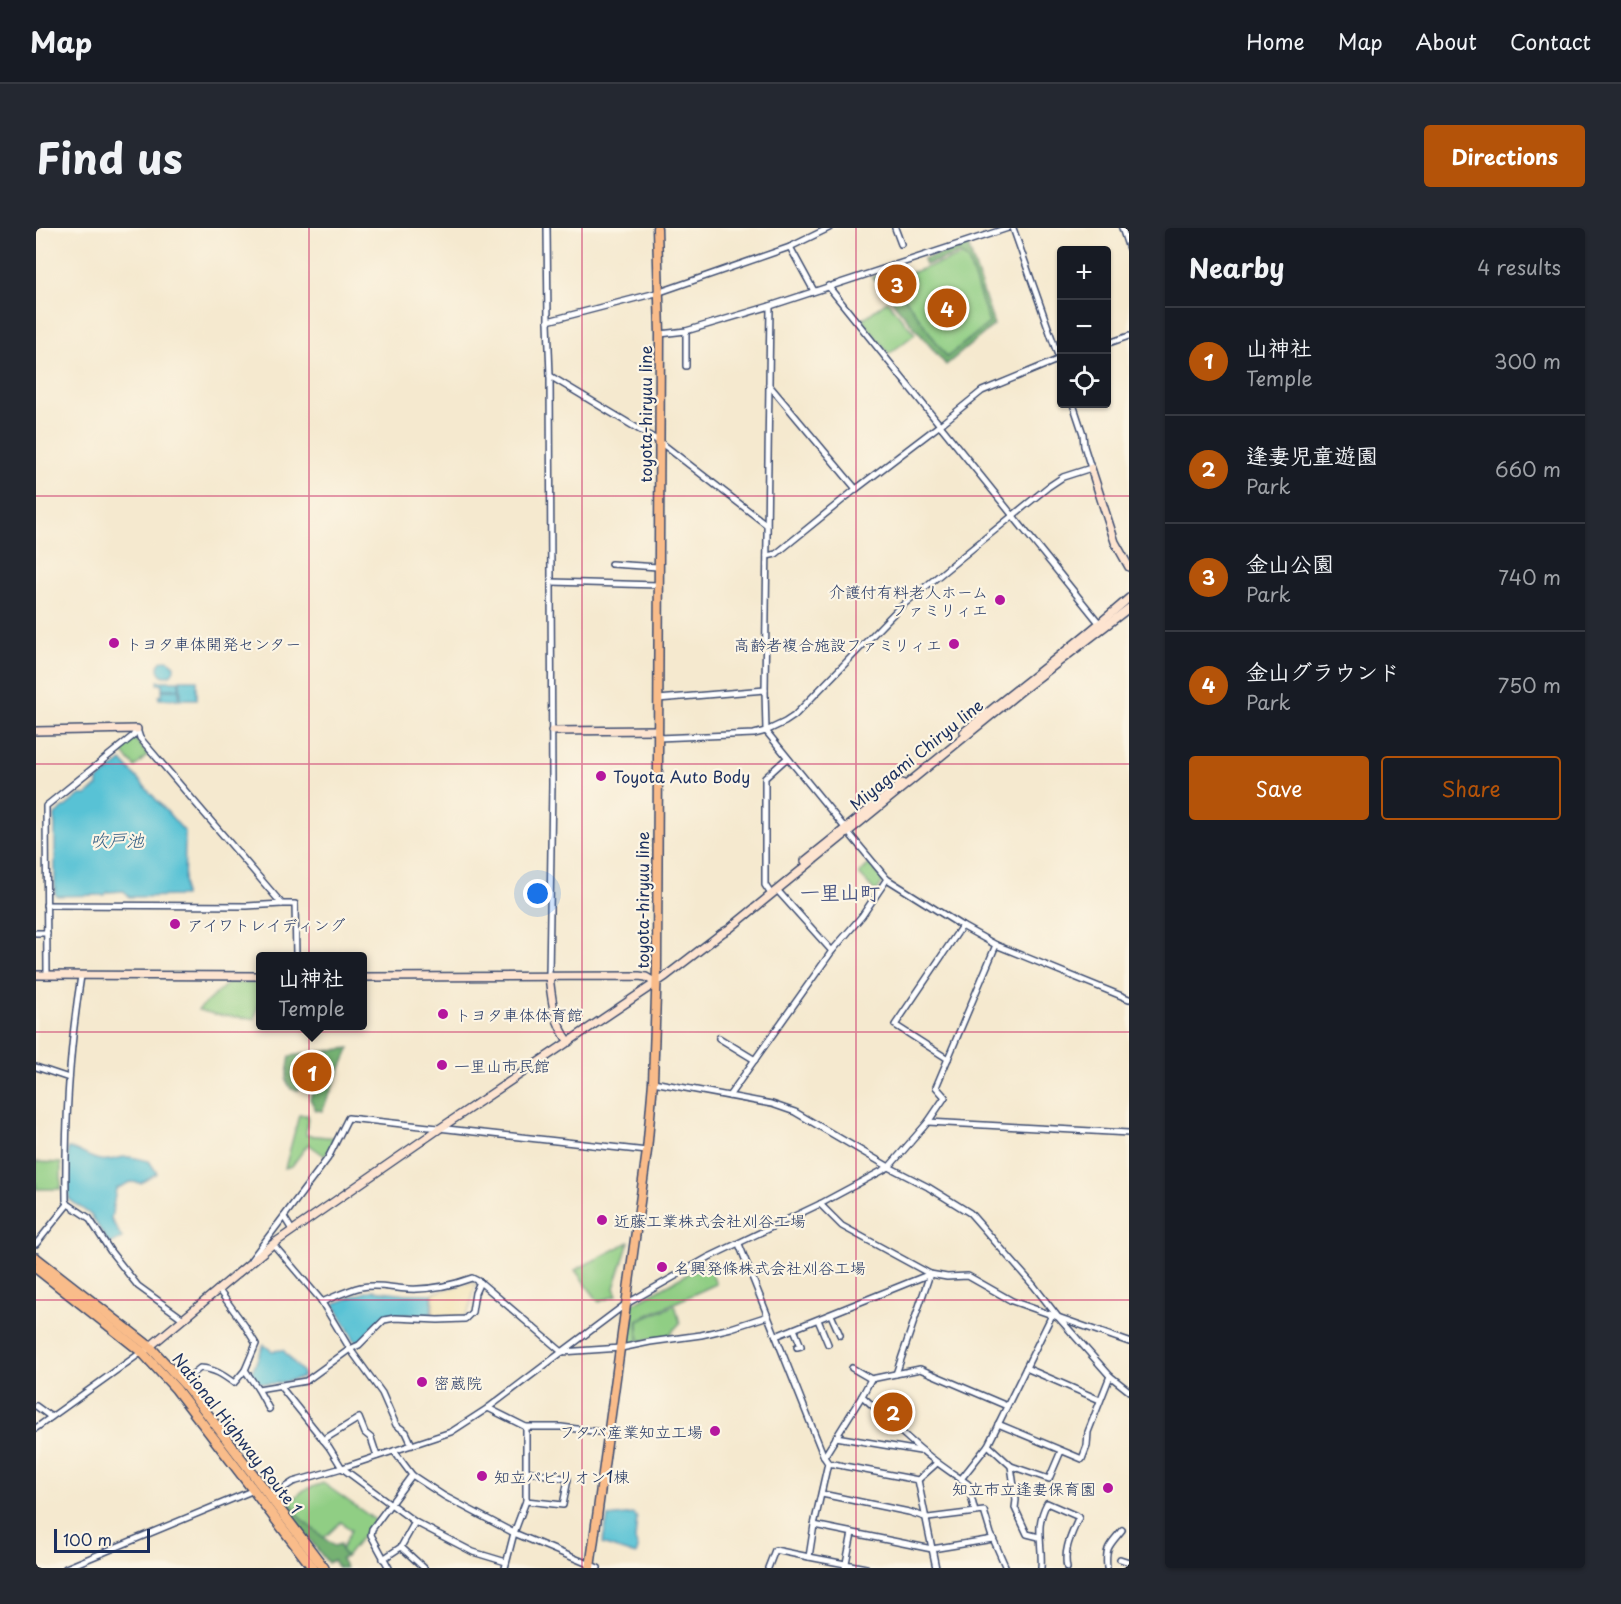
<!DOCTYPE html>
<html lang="en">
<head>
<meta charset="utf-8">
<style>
  body { margin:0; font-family:"Playpen Sans","Klee One",sans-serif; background:#242831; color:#f1f3f6 }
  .controls { position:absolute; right:18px; top:18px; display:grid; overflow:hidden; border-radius:6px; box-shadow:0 2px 4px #0004 }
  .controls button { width:54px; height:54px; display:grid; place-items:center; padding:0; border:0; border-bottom:2px solid #363941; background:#171b24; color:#f1f3f6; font:30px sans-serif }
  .scale { position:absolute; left:18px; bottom:15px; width:96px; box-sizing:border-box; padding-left:6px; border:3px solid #1b2f5e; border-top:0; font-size:16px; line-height:21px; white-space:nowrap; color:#1b2f5e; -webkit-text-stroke:4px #fcf5e5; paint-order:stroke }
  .you { position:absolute; left:502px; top:666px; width:21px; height:21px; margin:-15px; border:4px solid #fff; border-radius:50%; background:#1a73e8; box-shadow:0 0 0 9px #1a73e833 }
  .badge { display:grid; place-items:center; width:39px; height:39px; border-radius:50%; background:#b45309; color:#fff; font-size:20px; font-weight:700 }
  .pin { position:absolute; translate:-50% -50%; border:3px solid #fff; box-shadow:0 2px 6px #0006 }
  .popup { position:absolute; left:220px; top:724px; width:111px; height:78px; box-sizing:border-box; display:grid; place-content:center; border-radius:6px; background:#171b24; filter:drop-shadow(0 2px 4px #0005); font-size:20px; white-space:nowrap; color:#9ea1a6 }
  .popup b { font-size:22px; color:#f1f3f6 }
  .popup::after { content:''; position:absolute; left:50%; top:100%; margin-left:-12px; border:12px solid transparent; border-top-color:#171b24 }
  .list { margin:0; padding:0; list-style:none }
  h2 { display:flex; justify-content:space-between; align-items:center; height:78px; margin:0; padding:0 24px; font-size:26px }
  h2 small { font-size:20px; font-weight:400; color:#9ea1a6 }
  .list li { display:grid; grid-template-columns:39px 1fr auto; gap:18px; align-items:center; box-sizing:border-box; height:108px; padding:0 24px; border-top:2px solid #363941 }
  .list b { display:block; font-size:22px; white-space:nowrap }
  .list p { margin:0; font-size:20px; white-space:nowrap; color:#9ea1a6 }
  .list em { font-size:20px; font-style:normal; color:#9ea1a6 }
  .actions { display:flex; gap:12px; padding:18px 24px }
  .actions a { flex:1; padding:14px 0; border:2px solid #b45309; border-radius:6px; text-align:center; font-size:21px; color:#b45309 }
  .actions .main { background:#b45309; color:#fff }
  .icon { flex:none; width:33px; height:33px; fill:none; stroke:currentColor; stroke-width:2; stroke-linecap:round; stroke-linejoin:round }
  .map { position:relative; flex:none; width:1093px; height:1340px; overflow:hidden; border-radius:6px }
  header { display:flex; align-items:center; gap:36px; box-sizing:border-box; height:84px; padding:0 30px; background:#171b24; border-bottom:2px solid #363941 }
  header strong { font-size:28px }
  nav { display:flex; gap:33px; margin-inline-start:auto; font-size:21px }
  .intro { display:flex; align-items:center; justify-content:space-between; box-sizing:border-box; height:144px; padding:0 36px }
  h1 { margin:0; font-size:42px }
  .button { padding:15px 27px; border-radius:6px; background:#b45309; color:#fff; font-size:21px; font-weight:700 }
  main { display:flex; gap:36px; padding:0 36px }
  aside { flex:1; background:#171b24; border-radius:6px; box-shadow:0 2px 4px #0004 }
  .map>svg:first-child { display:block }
  .green { fill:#90ce84; stroke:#567e71; stroke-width:1.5 }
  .forest { fill:#74b172; stroke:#487068; stroke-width:1.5 }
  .sand { fill:#eeda9e; stroke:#84847e; stroke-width:1.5 }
  .water { fill:#59c2d5; stroke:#3a789a; stroke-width:1.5 }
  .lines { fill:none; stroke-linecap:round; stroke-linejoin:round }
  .street-casing { stroke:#3c4b6f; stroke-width:8 }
  .secondary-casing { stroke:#3c4b6f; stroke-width:10 }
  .primary-casing { stroke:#3c4b6f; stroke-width:11 }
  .highway-casing { stroke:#3c4b6f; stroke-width:12 }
  .street { stroke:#fff; stroke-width:5 }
  .secondary { stroke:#fde4d0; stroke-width:7 }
  .primary { stroke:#f9bc8a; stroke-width:8 }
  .highway { stroke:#f9bc8a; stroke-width:9 }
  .grid { fill:none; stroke:#c2185b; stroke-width:1.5; stroke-opacity:0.55 }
  .poi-dot { fill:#b5179e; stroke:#fcf5e5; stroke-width:2 }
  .labels { text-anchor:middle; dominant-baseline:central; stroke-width:4.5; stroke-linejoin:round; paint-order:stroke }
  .street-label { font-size:16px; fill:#1b2f5e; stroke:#fcf5e5 }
  .poi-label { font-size:16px; fill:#1b2f5e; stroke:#fcf5e5; text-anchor:start }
  .water-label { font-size:18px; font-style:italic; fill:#2e5b82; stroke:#fcf5e5 }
  .quarter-label { font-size:20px; font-weight:bold; fill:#4d5986; stroke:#fcf5e5 }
</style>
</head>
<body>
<header>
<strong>Map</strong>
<nav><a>Home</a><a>Map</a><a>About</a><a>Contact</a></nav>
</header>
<div class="intro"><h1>Find us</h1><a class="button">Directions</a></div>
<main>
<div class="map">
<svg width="1093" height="1340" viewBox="0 0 1093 1340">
  <rect width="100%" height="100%" fill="#fcf5e5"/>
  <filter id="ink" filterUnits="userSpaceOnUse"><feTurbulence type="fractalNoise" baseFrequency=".0167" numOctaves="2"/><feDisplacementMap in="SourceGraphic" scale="12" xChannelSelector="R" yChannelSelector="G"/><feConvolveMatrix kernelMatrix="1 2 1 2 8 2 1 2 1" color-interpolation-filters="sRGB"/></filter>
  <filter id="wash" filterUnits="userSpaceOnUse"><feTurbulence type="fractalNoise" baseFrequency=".008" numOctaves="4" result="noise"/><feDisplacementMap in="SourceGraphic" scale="24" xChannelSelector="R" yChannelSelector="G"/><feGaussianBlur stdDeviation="1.35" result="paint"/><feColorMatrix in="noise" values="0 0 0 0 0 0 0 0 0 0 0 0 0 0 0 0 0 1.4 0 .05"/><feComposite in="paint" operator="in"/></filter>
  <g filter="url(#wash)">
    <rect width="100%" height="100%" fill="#f5e9cf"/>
    <!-- green -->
    <g class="green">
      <path d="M932,26L955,97L911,133L861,62L878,51L874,45Z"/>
      <path d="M851,73L879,106L853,126L826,92Z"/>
      <path d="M98,510L112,527L99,539L84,522Z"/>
      <path d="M833,636L848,652L840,664L823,646Z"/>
      <path d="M192,755H225V765L219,791L181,787L162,782Z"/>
      <path d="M263,887H272L270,907L301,910L289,928L272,916L256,938L249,940Z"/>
      <path d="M0,934L25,935V961H0Z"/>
      <path d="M593,1014L578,1060L581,1067L563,1074L539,1042Z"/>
      <path d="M671,1035L680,1056L601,1092L602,1114L590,1117L595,1077Z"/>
      <path d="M639,1077L644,1095L632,1108L603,1113L602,1093Z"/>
      <path d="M850,1171L874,1189L863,1200L842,1180Z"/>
      <path d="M287,1255L339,1292L310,1329L305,1322L315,1302L305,1294L288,1310L266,1292L254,1274L268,1262Z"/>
    </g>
    <!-- forest -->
    <g class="forest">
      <path d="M932,17L958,97L910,137L836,49L848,45L857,53L911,129L953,95L932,32L924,26L889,37L887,31Z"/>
      <path d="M314,820L286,883L280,882L274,871L283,844L271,840L263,862L255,861L250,852L254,828Z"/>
      <path d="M254,1274L266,1292L298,1318L304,1316L305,1322L310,1329L305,1331L310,1340H302L297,1332L292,1335L245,1275Z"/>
    </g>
    <!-- sand -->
    <path class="sand" d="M435,1055L440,1056C435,1067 437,1080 428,1089L397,1090V1065Z"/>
    <!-- water -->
    <g class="water">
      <circle cx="130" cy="440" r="8"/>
      <path d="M144,452H161V471H145Z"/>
      <path d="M122,453H143V461H126V456H122Z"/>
      <path d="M126,462H143V471H123V468L126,467Z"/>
      <path d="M86,533L149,604L148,668L93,669L88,663L72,664L68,667L21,668L19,666V587L44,567H50L62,558V552Z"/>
      <path d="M32,920C43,921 52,930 64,932C73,934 80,930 89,929C96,928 106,932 113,933L121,945L105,955L94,954L80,961L75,991L86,1010L73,1016L55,987L33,971Z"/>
      <path d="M337,1062L371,1066H396L395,1089C376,1087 352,1081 338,1098C334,1103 330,1109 326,1115L319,1113L298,1076L321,1067Z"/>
      <path d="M228,1117L236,1123L247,1122L267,1145L266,1150C252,1152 218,1165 216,1143Z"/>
      <path d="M598,1286L601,1290L599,1312L602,1321L600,1327L566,1316L572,1289Z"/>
    </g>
  </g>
  <g filter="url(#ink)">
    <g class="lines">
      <!-- street casing -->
      <g class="street-casing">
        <g id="street">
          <path d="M511,0L512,93L514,148L516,556L513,748"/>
          <path d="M859,0L865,16"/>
          <path d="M977,0L1026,139"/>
          <path d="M1086,0L1093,21"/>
          <path d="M754,19L778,63"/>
          <path d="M792,58L1064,396"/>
          <path d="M734,78L729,462L730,503L749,494L758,488L862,381L1012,259L1027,249L1055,240L1048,218L1047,206L1037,176"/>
          <path d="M512,93L624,64L754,19L793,0"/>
          <path d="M624,106L650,103L734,78L972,0"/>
          <path d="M1070,116L1093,108"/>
          <path d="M650,138V103"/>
          <path d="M514,148L624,214L731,297"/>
          <path d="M733,157L820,261"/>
          <path d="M731,328L740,326L820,261L904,197L946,163L1026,130"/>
          <path d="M575,336L622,339"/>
          <path d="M515,354L622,357"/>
          <path d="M622,471L729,462"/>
          <path d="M101,501L104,510L246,676H259L260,728"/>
          <path d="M622,510L718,506L730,503L809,600"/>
          <path d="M812,604L851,651L926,698L960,717L1093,771"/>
          <path d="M741,662L796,723"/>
          <path d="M733,663L729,657V550L751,530"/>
          <path d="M10,677L211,678L246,676"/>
          <path d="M0,705H11"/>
          <path d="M11,747L10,578L97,508L101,501"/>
          <path d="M45,748C33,822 29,897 30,972L32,976L53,990L75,1024L102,1058L146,1090"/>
          <path d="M683,810L719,832"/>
          <path d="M912,831L859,797L926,698"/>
          <path d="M0,839L33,850"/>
          <path d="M617,854L736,876L759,884L853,939L892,959L934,985L998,1058L1022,1089L1074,1148L1093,1163"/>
          <path d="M693,868L796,723L826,688L851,651"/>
          <path d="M892,894L1093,905"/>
          <path d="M784,976L806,998L894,1046L911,1049L932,1048L976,1073L1093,1114"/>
          <path d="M248,989L256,1002"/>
          <path d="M0,1016L32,976"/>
          <path d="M703,1016L788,1229L792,1235L778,1297L773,1329L739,1322L732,1340"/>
          <path d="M215,1032L292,930L312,890L611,923"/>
          <path d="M182,1061L209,1098L220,1116L209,1142L222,1161L270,1153L314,1121L284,1071L237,1016"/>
          <path d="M286,1074C298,1069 312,1062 325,1059C343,1056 355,1060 372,1061C394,1062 414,1058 436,1050L444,1054L526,1124L590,1076L673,1029L784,976L853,939L892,894L909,869L900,859L960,717"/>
          <path d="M795,1087L804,1107"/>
          <path d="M782,1092L792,1116"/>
          <path d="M758,1101L765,1118L761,1119"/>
          <path d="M740,1108L894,1046"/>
          <path d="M816,1140L835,1151"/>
          <path d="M990,1140L1064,1172"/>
          <path d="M860,1146L894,1046"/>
          <path d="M147,1154L164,1140C179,1141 187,1147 198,1155L209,1142"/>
          <path d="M244,1158L293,1219L306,1240L379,1294L437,1324L470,1334"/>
          <path d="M222,1161L233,1181"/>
          <path d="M826,1168C859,1198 887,1227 925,1251L952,1217L1016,1087"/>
          <path d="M0,1178L15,1189"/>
          <path d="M452,1180L490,1199H525L572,1205"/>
          <path d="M962,1196L1046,1231L1051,1218L1052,1204L1074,1148"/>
          <path d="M0,1200L106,1124"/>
          <path d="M800,1209L884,1223"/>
          <path d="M287,1212L323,1190L329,1205L335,1210L341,1228"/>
          <path d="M376,1217L370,1204L360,1197L346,1165L314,1121L323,1117L348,1092L359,1090L402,1092L429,1091L436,1084L439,1065L444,1054"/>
          <path d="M952,1217L975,1238L980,1272L979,1280L991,1306L1003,1309"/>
          <path d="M358,1223L376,1247L408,1268L478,1305L562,1340"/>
          <path d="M788,1229L826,1168L835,1151L884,1141L971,1178"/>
          <path d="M792,1235L882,1252"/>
          <path d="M975,1238L1013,1251L1025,1223"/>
          <path d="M925,1251L932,1256L939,1284"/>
          <path d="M882,1252L900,1340"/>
          <path d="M882,1252L901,1235"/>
          <path d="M786,1266L873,1284L892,1290L948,1283L955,1306L970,1340"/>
          <path d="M234,1269L257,1254L306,1240L415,1204L452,1180L526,1124L585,1120L614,1114L665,1107L695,1100L732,1088"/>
          <path d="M490,1273L527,1277L532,1251L490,1243"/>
          <path d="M778,1297L896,1321L957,1311"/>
          <path d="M365,1319L379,1294"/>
          <path d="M773,1329L830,1340"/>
          <path d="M347,1331L365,1319L388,1340"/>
          <path d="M1084,1331L1093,1334"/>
          <path d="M30,1340L218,1262"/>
          <path d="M353,1340L335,1307L336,1301L376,1247"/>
          <path d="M469,1340L478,1305L490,1273V1199"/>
          <path d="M809,1340L816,1305"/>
          <path d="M1005,1340C1007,1314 998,1300 1011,1275L1043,1289C1036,1306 1027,1321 1031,1340"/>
          <path d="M1071,1340C1069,1319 1073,1318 1086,1302"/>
        </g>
      </g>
      <!-- secondary casing -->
      <g class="secondary-casing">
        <g id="secondary">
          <path d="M1055,240L1079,314L1093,339"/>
          <path d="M0,503L101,501"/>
          <path d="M516,503L622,502"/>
          <path d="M928,504C982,459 1040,417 1093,370"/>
          <path d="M769,633L866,555"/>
          <path d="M0,747L225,748"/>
          <path d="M513,748C516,773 517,792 533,814"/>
          <path d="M327,749L603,748L610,749L620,755"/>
          <path d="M111,1121L237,1016L403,901L630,748L686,705L693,701L985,463L1093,380"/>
        </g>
      </g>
      <!-- primary casing -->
      <g class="primary-casing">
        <path id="primary" d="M554,1340L611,923L617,854L621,739L624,106L621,0"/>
      </g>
      <!-- highway casing -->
      <g class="highway-casing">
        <g id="highway">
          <path d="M0,1030L114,1119L151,1159L288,1340"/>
          <path d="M0,1040L106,1124L140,1161L277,1340"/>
        </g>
      </g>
      <!-- street -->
      <use href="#street" class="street"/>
      <!-- secondary -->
      <use href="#secondary" class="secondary"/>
      <!-- primary -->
      <use href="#primary" class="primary"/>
      <!-- highway -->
      <use href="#highway" class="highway"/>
    </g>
  </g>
  <!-- grid -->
  <path class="grid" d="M273,0V1340M546,0V1340M820,0V1340M0,268H1093M0,536H1093M0,804H1093M0,1072H1093"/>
  <!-- markers -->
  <g class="poi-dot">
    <circle cx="964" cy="372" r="6"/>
    <circle cx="78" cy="415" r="6"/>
    <circle cx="918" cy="416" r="6"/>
    <circle cx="565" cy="548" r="6"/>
    <circle cx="139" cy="696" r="6"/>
    <circle cx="407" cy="786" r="6"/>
    <circle cx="406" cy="837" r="6"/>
    <circle cx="566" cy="992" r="6"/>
    <circle cx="626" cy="1039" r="6"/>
    <circle cx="386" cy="1154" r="6"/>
    <circle cx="679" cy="1203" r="6"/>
    <circle cx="446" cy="1248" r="6"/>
    <circle cx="1072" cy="1260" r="6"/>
  </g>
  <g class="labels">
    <!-- street labels -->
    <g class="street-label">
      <text transform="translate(609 186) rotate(-90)">toyota-hiryuu line</text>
      <text transform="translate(880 526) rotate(-39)">Miyagami Chiryu line</text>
      <text transform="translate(606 672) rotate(-90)">toyota-hiryuu line</text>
      <text transform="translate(202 1205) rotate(52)">National Highway Route 1</text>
    </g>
    <!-- poi labels -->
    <g class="poi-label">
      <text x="952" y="363" text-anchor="end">介護付有料老人ホーム<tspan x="952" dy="18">ファミリィエ</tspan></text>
      <text x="90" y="415">トヨタ車体開発センター</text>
      <text x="906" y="416" text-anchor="end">高齢者複合施設ファミリィエ</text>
      <text x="577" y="548">Toyota Auto Body</text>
      <text x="151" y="696">アイワトレイディング</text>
      <text x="419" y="786">トヨタ車体体育館</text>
      <text x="418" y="837">一里山市民館</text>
      <text x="578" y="992">近藤工業株式会社刈谷工場</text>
      <text x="638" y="1039">名興発條株式会社刈谷工場</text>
      <text x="398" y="1154">密蔵院</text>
      <text x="667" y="1203" text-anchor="end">フタバ産業知立工場</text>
      <text x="458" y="1248">知立パビリオン1棟</text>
      <text x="1060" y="1260" text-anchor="end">知立市立逢妻保育園</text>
    </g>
    <!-- water labels -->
    <g class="water-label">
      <text x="81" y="611">吹戸池</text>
    </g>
    <!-- quarter labels -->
    <g class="quarter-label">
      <text x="804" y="664">一里山町</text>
    </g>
  </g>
</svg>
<div class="controls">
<button>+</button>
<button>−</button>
<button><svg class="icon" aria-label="locate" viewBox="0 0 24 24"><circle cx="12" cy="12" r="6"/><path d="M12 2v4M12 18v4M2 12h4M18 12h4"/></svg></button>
</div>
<div class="scale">100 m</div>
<div class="you"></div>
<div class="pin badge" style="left:276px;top:844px">1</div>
<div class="popup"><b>山神社</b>Temple</div>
<div class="pin badge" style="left:857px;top:1184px">2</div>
<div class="pin badge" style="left:861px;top:56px">3</div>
<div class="pin badge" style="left:911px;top:80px">4</div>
</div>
<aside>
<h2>Nearby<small>4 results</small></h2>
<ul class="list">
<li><span class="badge">1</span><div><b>山神社</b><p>Temple</p></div><em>300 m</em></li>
<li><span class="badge">2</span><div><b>逢妻児童遊園</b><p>Park</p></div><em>660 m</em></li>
<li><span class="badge">3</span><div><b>金山公園</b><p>Park</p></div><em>740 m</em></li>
<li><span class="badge">4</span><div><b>金山グラウンド</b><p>Park</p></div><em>750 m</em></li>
</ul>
<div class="actions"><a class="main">Save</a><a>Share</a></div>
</aside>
</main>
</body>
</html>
